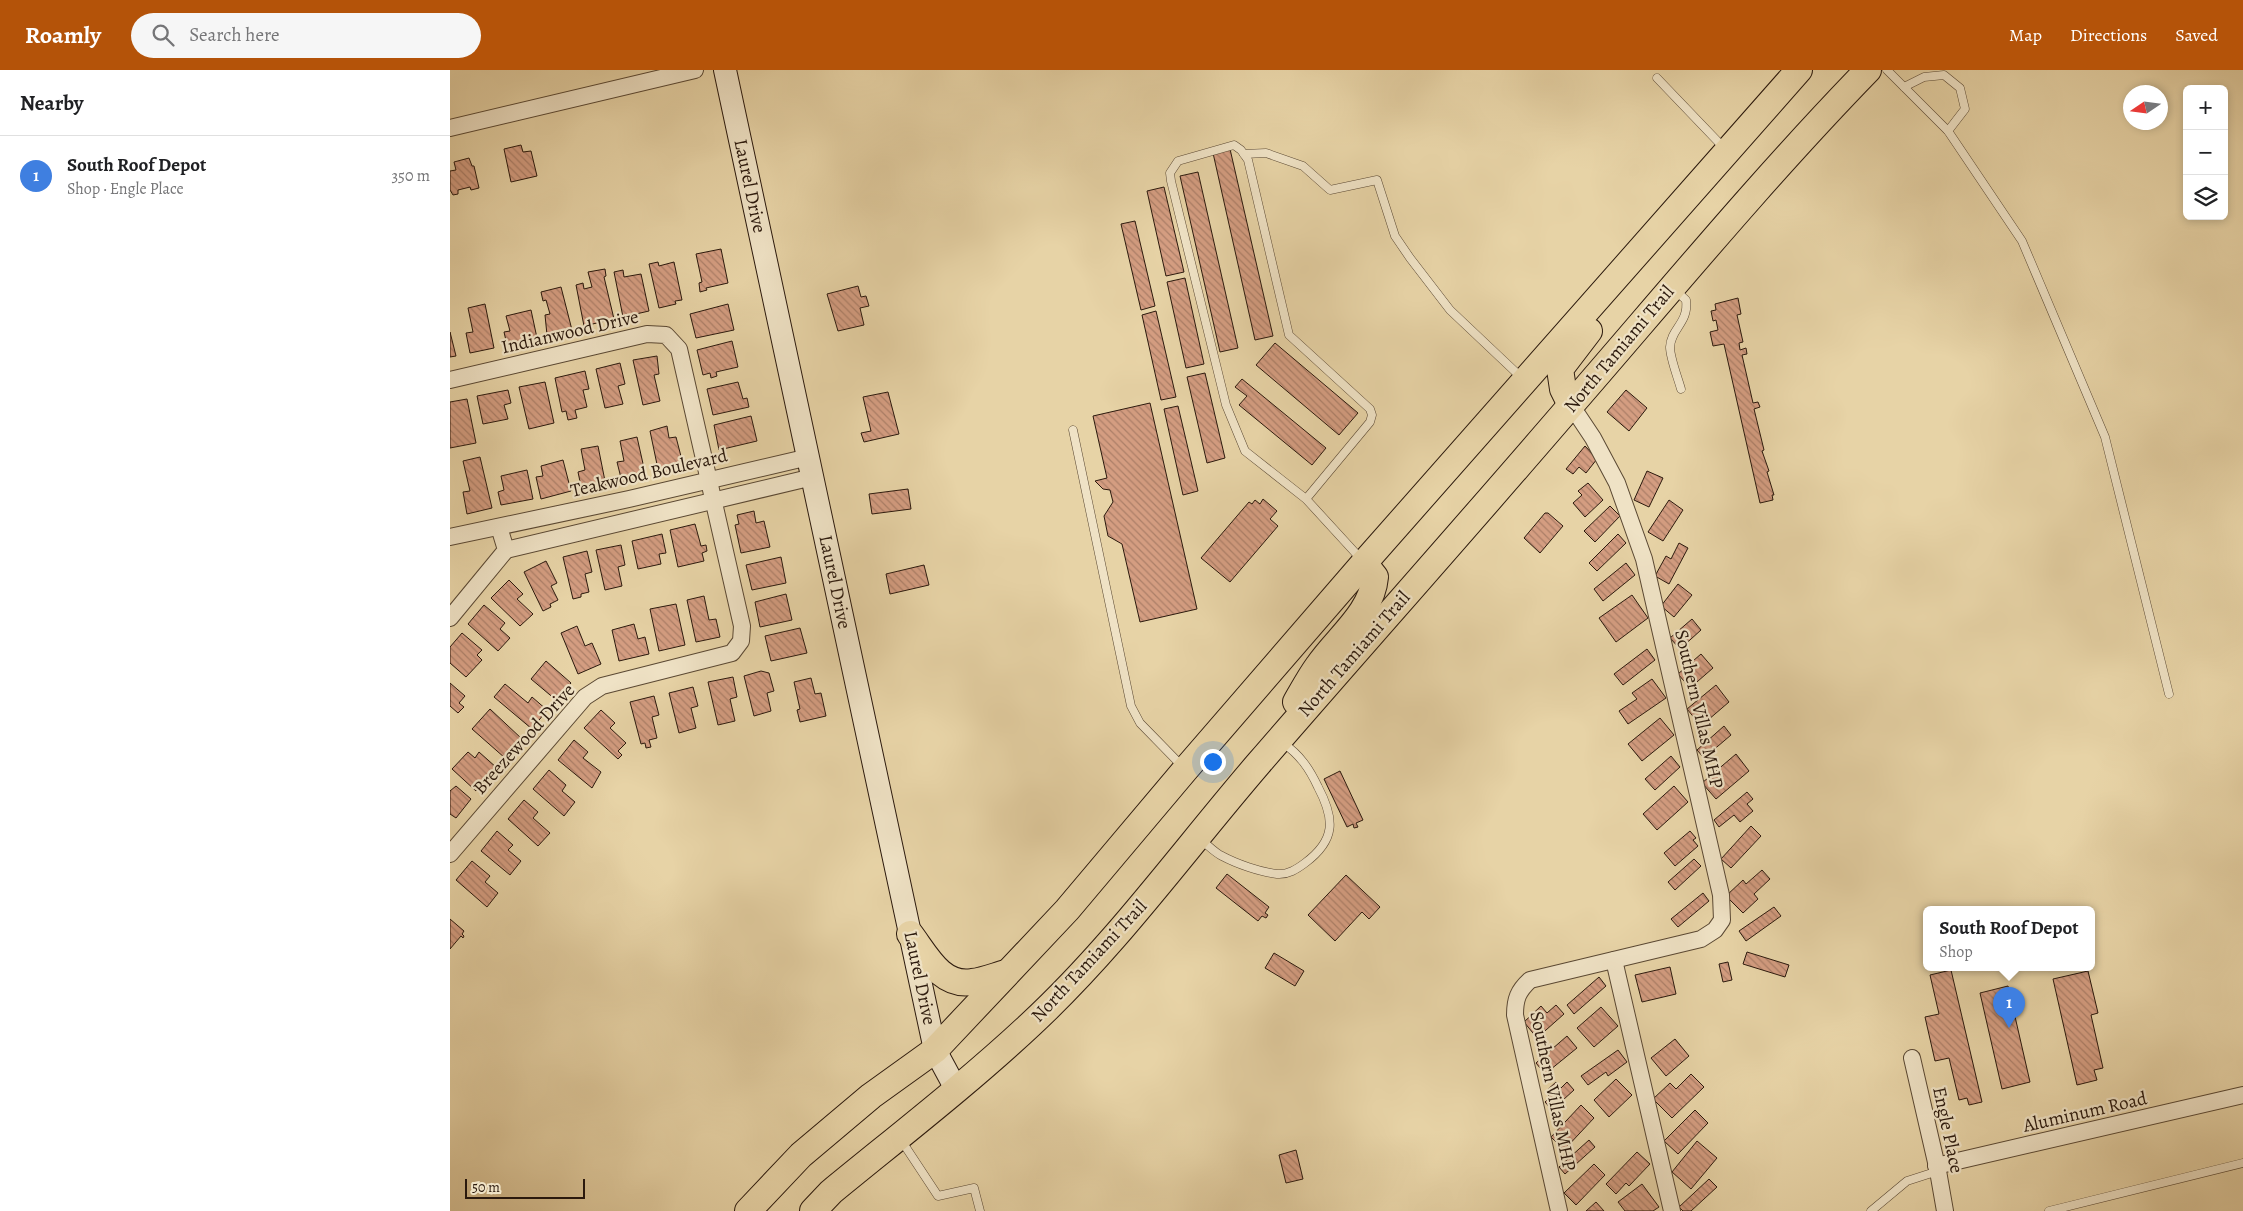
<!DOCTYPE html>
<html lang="en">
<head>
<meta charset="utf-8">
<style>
  body { margin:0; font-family:Alegreya,serif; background:#f6f6f6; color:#202124 }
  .controls { position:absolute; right:15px; top:15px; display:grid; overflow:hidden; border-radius:8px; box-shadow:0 2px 8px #0003 }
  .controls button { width:45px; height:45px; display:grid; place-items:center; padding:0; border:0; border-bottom:1px solid #e0e0e0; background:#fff; color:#202124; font:25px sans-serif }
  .compass { position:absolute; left:1673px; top:15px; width:45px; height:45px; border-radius:50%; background:#fff; box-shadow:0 2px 8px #0003; rotate:257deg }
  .scale { position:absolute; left:15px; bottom:12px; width:120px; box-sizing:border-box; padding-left:5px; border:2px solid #2b190d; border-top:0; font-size:14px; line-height:18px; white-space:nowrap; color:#2b190d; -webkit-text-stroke:4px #efe2c5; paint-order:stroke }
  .you { position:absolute; left:762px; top:691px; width:18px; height:18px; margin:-12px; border:4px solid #fff; border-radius:50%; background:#1a73e8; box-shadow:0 0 0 8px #1a73e833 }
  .badge { display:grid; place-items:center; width:32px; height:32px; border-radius:50%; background:#b45309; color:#fff; font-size:16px; font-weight:700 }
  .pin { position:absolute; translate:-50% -41px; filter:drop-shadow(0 1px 2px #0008) }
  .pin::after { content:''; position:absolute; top:26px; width:18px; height:15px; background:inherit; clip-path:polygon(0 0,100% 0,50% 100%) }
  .popup { position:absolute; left:1473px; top:836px; width:172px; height:65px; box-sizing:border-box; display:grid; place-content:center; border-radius:8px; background:#fff; filter:drop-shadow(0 1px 4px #0005); font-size:16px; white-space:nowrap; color:#757577 }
  .popup b { font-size:19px; color:#202124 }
  .popup::after { content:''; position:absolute; left:50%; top:100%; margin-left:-10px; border:10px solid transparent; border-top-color:#fff }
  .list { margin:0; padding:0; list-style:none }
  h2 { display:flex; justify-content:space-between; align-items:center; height:65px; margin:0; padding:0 20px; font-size:21px }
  h2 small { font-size:16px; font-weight:400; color:#757577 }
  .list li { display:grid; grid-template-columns:32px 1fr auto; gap:15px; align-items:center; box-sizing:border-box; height:80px; padding:0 20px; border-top:1px solid #e0e0e0 }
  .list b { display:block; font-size:19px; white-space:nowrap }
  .list p { margin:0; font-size:16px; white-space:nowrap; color:#757577 }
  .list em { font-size:16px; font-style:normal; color:#757577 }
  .icon { flex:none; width:28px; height:28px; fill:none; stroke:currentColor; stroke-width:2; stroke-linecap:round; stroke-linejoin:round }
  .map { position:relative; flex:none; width:1793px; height:1141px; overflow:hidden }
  header { display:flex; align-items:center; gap:30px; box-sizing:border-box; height:70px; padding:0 25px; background:#b45309; color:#fff }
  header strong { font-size:24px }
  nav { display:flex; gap:28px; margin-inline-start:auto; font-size:18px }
  .search { width:350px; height:45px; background:#f6f6f6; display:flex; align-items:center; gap:12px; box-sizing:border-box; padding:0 18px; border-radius:28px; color:#757577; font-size:19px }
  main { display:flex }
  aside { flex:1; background:#fff }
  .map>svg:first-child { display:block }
  .building { fill:url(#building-back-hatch); stroke:#2b190d }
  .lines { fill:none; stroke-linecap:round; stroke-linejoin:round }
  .lane-casing { stroke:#5a4833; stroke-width:9 }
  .street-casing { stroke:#5a4833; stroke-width:18 }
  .secondary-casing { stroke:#2b190d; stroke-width:24 }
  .primary-casing { stroke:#2b190d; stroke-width:28 }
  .lane { stroke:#efe2c5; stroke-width:8 }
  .street { stroke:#efe2c5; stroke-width:16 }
  .secondary { stroke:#efe2c5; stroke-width:22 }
  .primary { stroke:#e7d3a6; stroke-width:26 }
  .labels { text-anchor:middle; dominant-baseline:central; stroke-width:4.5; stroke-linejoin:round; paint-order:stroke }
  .street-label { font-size:19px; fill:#2b190d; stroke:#efe2c5 }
</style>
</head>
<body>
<header>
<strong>Roamly</strong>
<div class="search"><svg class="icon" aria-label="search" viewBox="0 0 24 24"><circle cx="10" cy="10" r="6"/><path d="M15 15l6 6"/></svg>Search here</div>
<nav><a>Map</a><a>Directions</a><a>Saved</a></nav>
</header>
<main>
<aside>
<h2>Nearby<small></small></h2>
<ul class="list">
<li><span class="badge" style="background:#3f7fe0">1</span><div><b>South Roof Depot</b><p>Shop · Engle Place</p></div><em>350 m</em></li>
</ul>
</aside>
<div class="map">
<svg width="1793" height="1141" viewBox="0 0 1793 1141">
  <defs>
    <pattern id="building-back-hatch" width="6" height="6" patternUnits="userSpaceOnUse" patternTransform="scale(1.25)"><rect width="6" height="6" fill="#d49d81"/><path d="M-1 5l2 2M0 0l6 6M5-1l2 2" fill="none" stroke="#ac7f68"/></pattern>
  </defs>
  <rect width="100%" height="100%" fill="#e7d3a6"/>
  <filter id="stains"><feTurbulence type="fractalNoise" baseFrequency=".004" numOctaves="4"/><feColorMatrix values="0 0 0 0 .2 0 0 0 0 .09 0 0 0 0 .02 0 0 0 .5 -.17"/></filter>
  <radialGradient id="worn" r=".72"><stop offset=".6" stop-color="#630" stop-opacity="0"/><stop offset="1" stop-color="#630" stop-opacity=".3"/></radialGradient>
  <!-- building -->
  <g class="building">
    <path d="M71,75L73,82L81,81L87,106L61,112L54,79Z"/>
    <path d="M780,79L823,266L805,270L763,83Z"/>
    <path d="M19,88L22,96H24L29,118L21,120L20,117L8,120V124L3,125L0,120V101L6,100L4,92Z"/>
    <path d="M748,102L788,278L770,282L730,106Z"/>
    <path d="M714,117L734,202L716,206L697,121Z"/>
    <path d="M685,151L705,236L691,240L671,154Z"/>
    <path d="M271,179L278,213L256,218L257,220L250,222L249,213L252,212L246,184Z"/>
    <path d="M208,192L209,196L224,192L232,230L225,231L226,234L209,238L199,194Z"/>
    <path d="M155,199L156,206L154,207L164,249L134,256L126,215L133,213L134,219L142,217L138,202Z"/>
    <path d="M173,200L174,207L191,204L199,241L173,247L164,202Z"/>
    <path d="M735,208L754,294L736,298L717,212Z"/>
    <path d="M408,216L411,227L416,226L419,236L410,238L414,255L388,261L377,224Z"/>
    <path d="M111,217L122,260L97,265L95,245L100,244L96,230L93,231L91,222Z"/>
    <path d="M1288,228L1291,244L1287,245L1293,272L1289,273L1290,280L1296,278L1297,284L1292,285L1303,333L1308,332L1310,337L1304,339L1314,380L1312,381L1319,401L1317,402L1324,425H1322L1323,430L1310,433L1274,274L1263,276L1260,262L1268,260L1266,250L1263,251L1261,241L1266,240L1265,234Z"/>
    <path d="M35,234L44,278L20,283L16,263L23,262L18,238Z"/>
    <path d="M278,234L284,260L246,268L240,244Z"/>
    <path d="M81,240L87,268L57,275L54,262L60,261L56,246Z"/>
    <path d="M706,241L726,327L711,330L692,245Z"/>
    <path d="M0,262L6,286L0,287Z"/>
    <path d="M282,271L288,297L266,302L267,306L261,308L260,303L253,305L247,280Z"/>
    <path d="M825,273L908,343L889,365L806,295Z"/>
    <path d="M207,286L209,304L204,305L210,331L193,335L183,290Z"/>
    <path d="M170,293L175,314L168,316L173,334L155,338L146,299Z"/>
    <path d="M135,301L139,319L133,320L137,337L125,340L127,348L118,350L116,341L112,342L105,308Z"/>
    <path d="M755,303L775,388L757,393L737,307Z"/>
    <path d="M792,309L876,378L862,395L789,335L797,326L785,317Z"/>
    <path d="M95,312L104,353L79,359L69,317Z"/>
    <path d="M288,312L293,329L297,328L299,337L263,345L257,319Z"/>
    <path d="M58,320L61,333L54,335L58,349L33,354L27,326Z"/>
    <path d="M1176,320L1197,338L1179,361L1157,342Z"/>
    <path d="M438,322L449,364L414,372L411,363L421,361L413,327Z"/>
    <path d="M17,329L26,373L0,378V332Z"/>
    <path d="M700,333L747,539L690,552L672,474L658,466L654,446L663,432L660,420L653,419L645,411L657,408L643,346Z"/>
    <path d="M728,336L748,421L733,425L714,339Z"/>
    <path d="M301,346L307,371L269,380L264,355Z"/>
    <path d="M217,356L219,368L226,367L234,398L209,404L200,361Z"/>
    <path d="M187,367L196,407L172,412L167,392L174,391L170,371Z"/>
    <path d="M148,376L156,416L132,421L128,402L135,400L131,379Z"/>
    <path d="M1135,376L1147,389L1136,403L1129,397L1123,404L1116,399Z"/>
    <path d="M30,387L42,438L17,444L13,422L20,421L13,391Z"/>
    <path d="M113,390L121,421L91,429L86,407L93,406L91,396Z"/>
    <path d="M77,400L83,429L51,435L48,422L54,420L51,406Z"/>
    <path d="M1197,401L1213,408L1199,437L1184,430Z"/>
    <path d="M1138,413L1153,430L1135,447L1123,433L1132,425L1128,421Z"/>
    <path d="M458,419L461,439L422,444L419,424Z"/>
    <path d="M813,429L827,441L820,449L828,456L780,512L751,488L799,432L802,434L805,430L810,434Z"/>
    <path d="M1219,430L1233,440L1213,471L1198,462Z"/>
    <path d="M1160,436L1170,446L1145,472L1134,461Z"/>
    <path d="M304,441L306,453L314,451L320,477L291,483L285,455L289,454L287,445Z"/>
    <path d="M1095,443H1098L1113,456L1090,483L1074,468Z"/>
    <path d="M245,454L251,476L256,475L257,481L252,483L254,491L228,497L220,460Z"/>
    <path d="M212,464L216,483L209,484L211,494L188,499L182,471Z"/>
    <path d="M1168,464L1176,473L1147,501L1139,493Z"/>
    <path d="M1229,473L1238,478L1219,514L1205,506L1216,486L1221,489Z"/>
    <path d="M171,475L175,495L168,497L172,516L155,520L146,480Z"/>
    <path d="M137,481L142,502L135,504L139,522L131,524V527L123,529L113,487Z"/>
    <path d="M331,487L336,513L302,520L296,495Z"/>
    <path d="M96,491L107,513L101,516L108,530L100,534L101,537L93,541L74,502Z"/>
    <path d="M1176,493L1185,505L1153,531L1144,519Z"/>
    <path d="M474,495L479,515L440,524L436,504Z"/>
    <path d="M59,510L73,524L67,529L83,544L70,556L41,528Z"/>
    <path d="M1228,514L1242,525L1224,547L1211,536Z"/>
    <path d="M336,524L342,550L310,557L305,532Z"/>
    <path d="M1182,525L1198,548L1166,572L1149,548Z"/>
    <path d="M254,526L259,550L266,549L270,567L246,572L237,530Z"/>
    <path d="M226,534L235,575L209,581L200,539Z"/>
    <path d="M34,535L55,553L50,559L60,568L48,581L18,554Z"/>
    <path d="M1242,549L1251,560L1230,579L1220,568Z"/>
    <path d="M184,554L188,569L195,567L199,584L169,591L162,560Z"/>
    <path d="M127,556L135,576L142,573L151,594L128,604L111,563Z"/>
    <path d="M350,558L357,583L321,591L315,566Z"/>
    <path d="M12,563L32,580L27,585L32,590L16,607L0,593V577Z"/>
    <path d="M1197,579L1205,590L1173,615L1164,604Z"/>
    <path d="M1251,584L1263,598L1240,618L1228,604Z"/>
    <path d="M96,591L121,613L106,630L81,609Z"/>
    <path d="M311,601L319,603L324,621L317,623L321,641L304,646L294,606Z"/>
    <path d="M283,607L287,627L280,629L285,651L268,655L258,612Z"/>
    <path d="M361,608L365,624L371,623L376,646L350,652L347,640L350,639L344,612Z"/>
    <path d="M1202,609L1216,628L1178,654L1169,641L1187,629L1182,623Z"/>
    <path d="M0,613L15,626L9,633L14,637L8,643L0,636Z"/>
    <path d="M55,614L78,633L82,627L97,640L82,659L44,627Z"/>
    <path d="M1266,615L1279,632L1251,656L1237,639Z"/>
    <path d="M243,617L248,636L241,638L246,658L229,663L219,623Z"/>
    <path d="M204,626L209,645L202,647L207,668L199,670L201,677L196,678L195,673L191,674L180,632Z"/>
    <path d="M40,639L72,669L55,688L22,659Z"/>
    <path d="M151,640L165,653L160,658L176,673L168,681L172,685L168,689L134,658Z"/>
    <path d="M1210,648L1224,665L1192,691L1178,674Z"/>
    <path d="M1274,656L1281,665L1254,688L1247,680Z"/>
    <path d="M124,670L138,682L133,688L151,702L142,718L108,690Z"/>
    <path d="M18,682L25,688L29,682L47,698L26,721L2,699Z"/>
    <path d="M1286,684L1299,701L1266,729L1252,713Z"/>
    <path d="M1221,686L1230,697L1205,720L1195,709Z"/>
    <path d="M99,700L116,715L112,721L125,732L114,746L83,719Z"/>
    <path d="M890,701L913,750L906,753L908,757L904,758L903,754L897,757L874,709Z"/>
    <path d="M6,716L21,729L6,748L0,744V721Z"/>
    <path d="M1224,716L1238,732L1207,760L1193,744Z"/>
    <path d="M1297,722L1303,729L1297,734L1303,741L1290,752L1284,745L1269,757L1264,750Z"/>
    <path d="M74,730L88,742L83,748L100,763L88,776L58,749Z"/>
    <path d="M1301,756L1311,766L1281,798L1271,789Z"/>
    <path d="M47,761L63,775L58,780L71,791L60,805L31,781Z"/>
    <path d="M1240,761L1246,768L1243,770L1248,776L1225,796L1214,783Z"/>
    <path d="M1244,789L1251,796L1225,820L1218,812Z"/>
    <path d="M22,791L40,806L35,812L48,823L37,837L6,810Z"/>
    <path d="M1312,800L1320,809L1304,824L1308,829L1293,843L1276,826L1293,810L1296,814Z"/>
    <path d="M777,804L819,837L815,843L818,845L816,848L812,846L808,851L766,818Z"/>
    <path d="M896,805L930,837L919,849L912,842L885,871L858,845Z"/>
    <path d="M1253,823L1259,831L1228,857L1221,849Z"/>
    <path d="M1324,837L1331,846L1296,871L1289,861Z"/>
    <path d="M0,849L14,861L12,864L14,866L13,868L11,866L0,879Z"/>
    <path d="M1297,882L1339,895L1335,907L1293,894Z"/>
    <path d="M824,883L854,901L845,916L815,898Z"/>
    <path d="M1278,892L1282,910L1273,912L1269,894Z"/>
    <path d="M1220,897L1226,924L1192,932L1185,905Z"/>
    <path d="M1501,900L1532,1032L1519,1035L1517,1028L1509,1030L1499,988L1485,991L1475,947L1489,944L1480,905Z"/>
    <path d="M1638,901L1648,943L1641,945L1653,998L1644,1000L1647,1010L1627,1015L1603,909Z"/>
    <path d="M1149,907L1156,916L1124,944L1117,935Z"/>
    <path d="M1558,916L1580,1012L1552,1019L1530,923Z"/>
    <path d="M1106,935L1114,944L1087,968L1074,952L1091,936L1097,943Z"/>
    <path d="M1151,937L1168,956L1144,977L1127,958Z"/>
    <path d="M1117,966L1127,978L1095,1004L1086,993Z"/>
    <path d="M1225,969L1239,986L1216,1006L1201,988Z"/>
    <path d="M1168,980L1177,992L1158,1006L1156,1002L1138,1015L1131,1006Z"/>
    <path d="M1241,1004L1254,1017L1222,1048L1203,1029L1220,1013L1226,1019Z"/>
    <path d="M1166,1009L1182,1025L1159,1047L1144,1030Z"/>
    <path d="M1106,1012L1111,1018L1117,1012L1124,1020L1102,1040L1095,1032L1100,1027L1095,1022Z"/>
    <path d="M1131,1035L1144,1048L1114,1080L1101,1067Z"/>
    <path d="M1245,1040L1258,1053L1228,1084L1214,1071Z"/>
    <path d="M1139,1070L1145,1077L1115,1104L1109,1097Z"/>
    <path d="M1247,1071L1267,1088L1241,1119L1222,1102Z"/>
    <path d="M846,1080L853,1109L836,1113L829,1085Z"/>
    <path d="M1187,1082L1200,1094L1179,1116L1176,1113L1166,1124L1156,1114Z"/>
    <path d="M1144,1094L1155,1105L1126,1135L1114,1123Z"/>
    <path d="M1259,1109L1267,1117L1241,1141H1233L1229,1137Z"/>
    <path d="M1192,1114L1209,1137L1203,1141H1175L1168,1132Z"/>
    <path d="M1146,1132L1154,1141H1136Z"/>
  </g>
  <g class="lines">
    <!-- lane casing -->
    <g class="lane-casing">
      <g id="lane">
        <path d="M1437,0L1498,61L1572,171L1655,367L1719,624"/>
        <path d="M1207,8L1275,79"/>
        <path d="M1454,17L1474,7L1494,5L1510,18L1515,39L1498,61"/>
        <path d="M794,84L816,83L853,96L880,120L927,110L945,166L960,188L1000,240L1073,309"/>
        <path d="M1225,220L1236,230C1239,253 1221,258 1220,277C1220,288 1228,308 1231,319"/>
        <path d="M623,360L681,636L690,653L732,696"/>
        <path d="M856,429L920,352L922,345L920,339L839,265L798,90L791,80L784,75L728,91L720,103L721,111L776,335L795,381L856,429L911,489"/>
        <path d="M751,770C758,775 765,783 772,786C787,794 810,802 827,804C838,805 847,799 855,793C886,770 885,749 868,717C859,698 850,685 833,673"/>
        <path d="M451,1070L488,1126L524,1118L530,1141"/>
        <path d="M1421,1141L1457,1111L1488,1101"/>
        <path d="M1599,1141L1793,1093"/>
      </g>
    </g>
    <!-- street casing -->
    <g class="street-casing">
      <g id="street">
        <path d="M0,58L245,0"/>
        <path d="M0,310L197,264L216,265L229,279L292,556L291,571L282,583L152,616L135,627L0,784"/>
        <path d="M0,467L179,429L359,387"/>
        <path d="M56,480L363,407"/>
        <path d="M0,548L56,480L49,457"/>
        <path d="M1164,890L1222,1141"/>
        <path d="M1462,988L1488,1101L1495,1141"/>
        <path d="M1486,1096L1793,1025"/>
        <path d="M1109,1141L1065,945C1065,929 1068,921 1080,910L1251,869L1265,860L1272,850L1271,825L1194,489L1167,413L1143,368L1121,335"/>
      </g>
    </g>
    <!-- secondary casing -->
    <g class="secondary-casing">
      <path id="secondary" d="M275,0L485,980L506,1019"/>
    </g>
    <!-- primary casing -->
    <g class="primary-casing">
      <g id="primary">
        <path d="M1121,335L1113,319L1110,299L1139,261"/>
        <path d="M846,632C853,620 860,607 868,596C887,568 922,543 925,507L914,493"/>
        <path d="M460,864C476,885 491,917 522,912C533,911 545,906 556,903"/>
        <path d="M298,1141L351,1085L421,1026L485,980L617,840L735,700L914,493L1349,0"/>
        <path d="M363,1141L381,1122C448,1067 518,1013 581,954C666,875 734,780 809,693C913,573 1019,454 1122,334C1220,221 1314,107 1418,0"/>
      </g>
    </g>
    <!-- lane -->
    <use href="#lane" class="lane"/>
    <!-- street -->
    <use href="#street" class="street"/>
    <!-- secondary -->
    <use href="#secondary" class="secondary"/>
    <!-- primary -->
    <use href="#primary" class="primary"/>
  </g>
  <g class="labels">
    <!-- street labels -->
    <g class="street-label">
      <text transform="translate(300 116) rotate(78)">Laurel Drive</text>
      <text transform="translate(120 262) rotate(-13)">Indianwood Drive</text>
      <text transform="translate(1169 279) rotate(-50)">North Tamiami Trail</text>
      <text transform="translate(199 403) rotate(-13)">Teakwood Boulevard</text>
      <text transform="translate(385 512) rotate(78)">Laurel Drive</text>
      <text transform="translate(904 584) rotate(-49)">North Tamiami Trail</text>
      <text transform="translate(1249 639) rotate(77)">Southern Villas MHP</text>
      <text transform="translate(74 669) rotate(-48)">Breezewood Drive</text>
      <text transform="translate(639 891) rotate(-47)">North Tamiami Trail</text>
      <text transform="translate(470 908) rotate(78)">Laurel Drive</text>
      <text transform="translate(1103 1021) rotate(78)">Southern Villas MHP</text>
      <text transform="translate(1635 1042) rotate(-13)">Aluminum Road</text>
      <text transform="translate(1498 1060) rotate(78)">Engle Place</text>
    </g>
  </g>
  <rect width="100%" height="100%" filter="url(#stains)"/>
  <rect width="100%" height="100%" fill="url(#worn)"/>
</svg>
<div class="controls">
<button>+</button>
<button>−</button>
<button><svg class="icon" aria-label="layers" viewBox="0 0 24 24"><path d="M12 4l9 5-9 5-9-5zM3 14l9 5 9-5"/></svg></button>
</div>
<svg class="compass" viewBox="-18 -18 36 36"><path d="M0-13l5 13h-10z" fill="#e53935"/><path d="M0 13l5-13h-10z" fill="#757577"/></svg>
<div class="scale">50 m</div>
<div class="you"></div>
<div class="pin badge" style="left:1559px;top:958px;background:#3f7fe0">1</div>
<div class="popup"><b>South Roof Depot</b>Shop</div>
</div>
</main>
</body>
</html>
